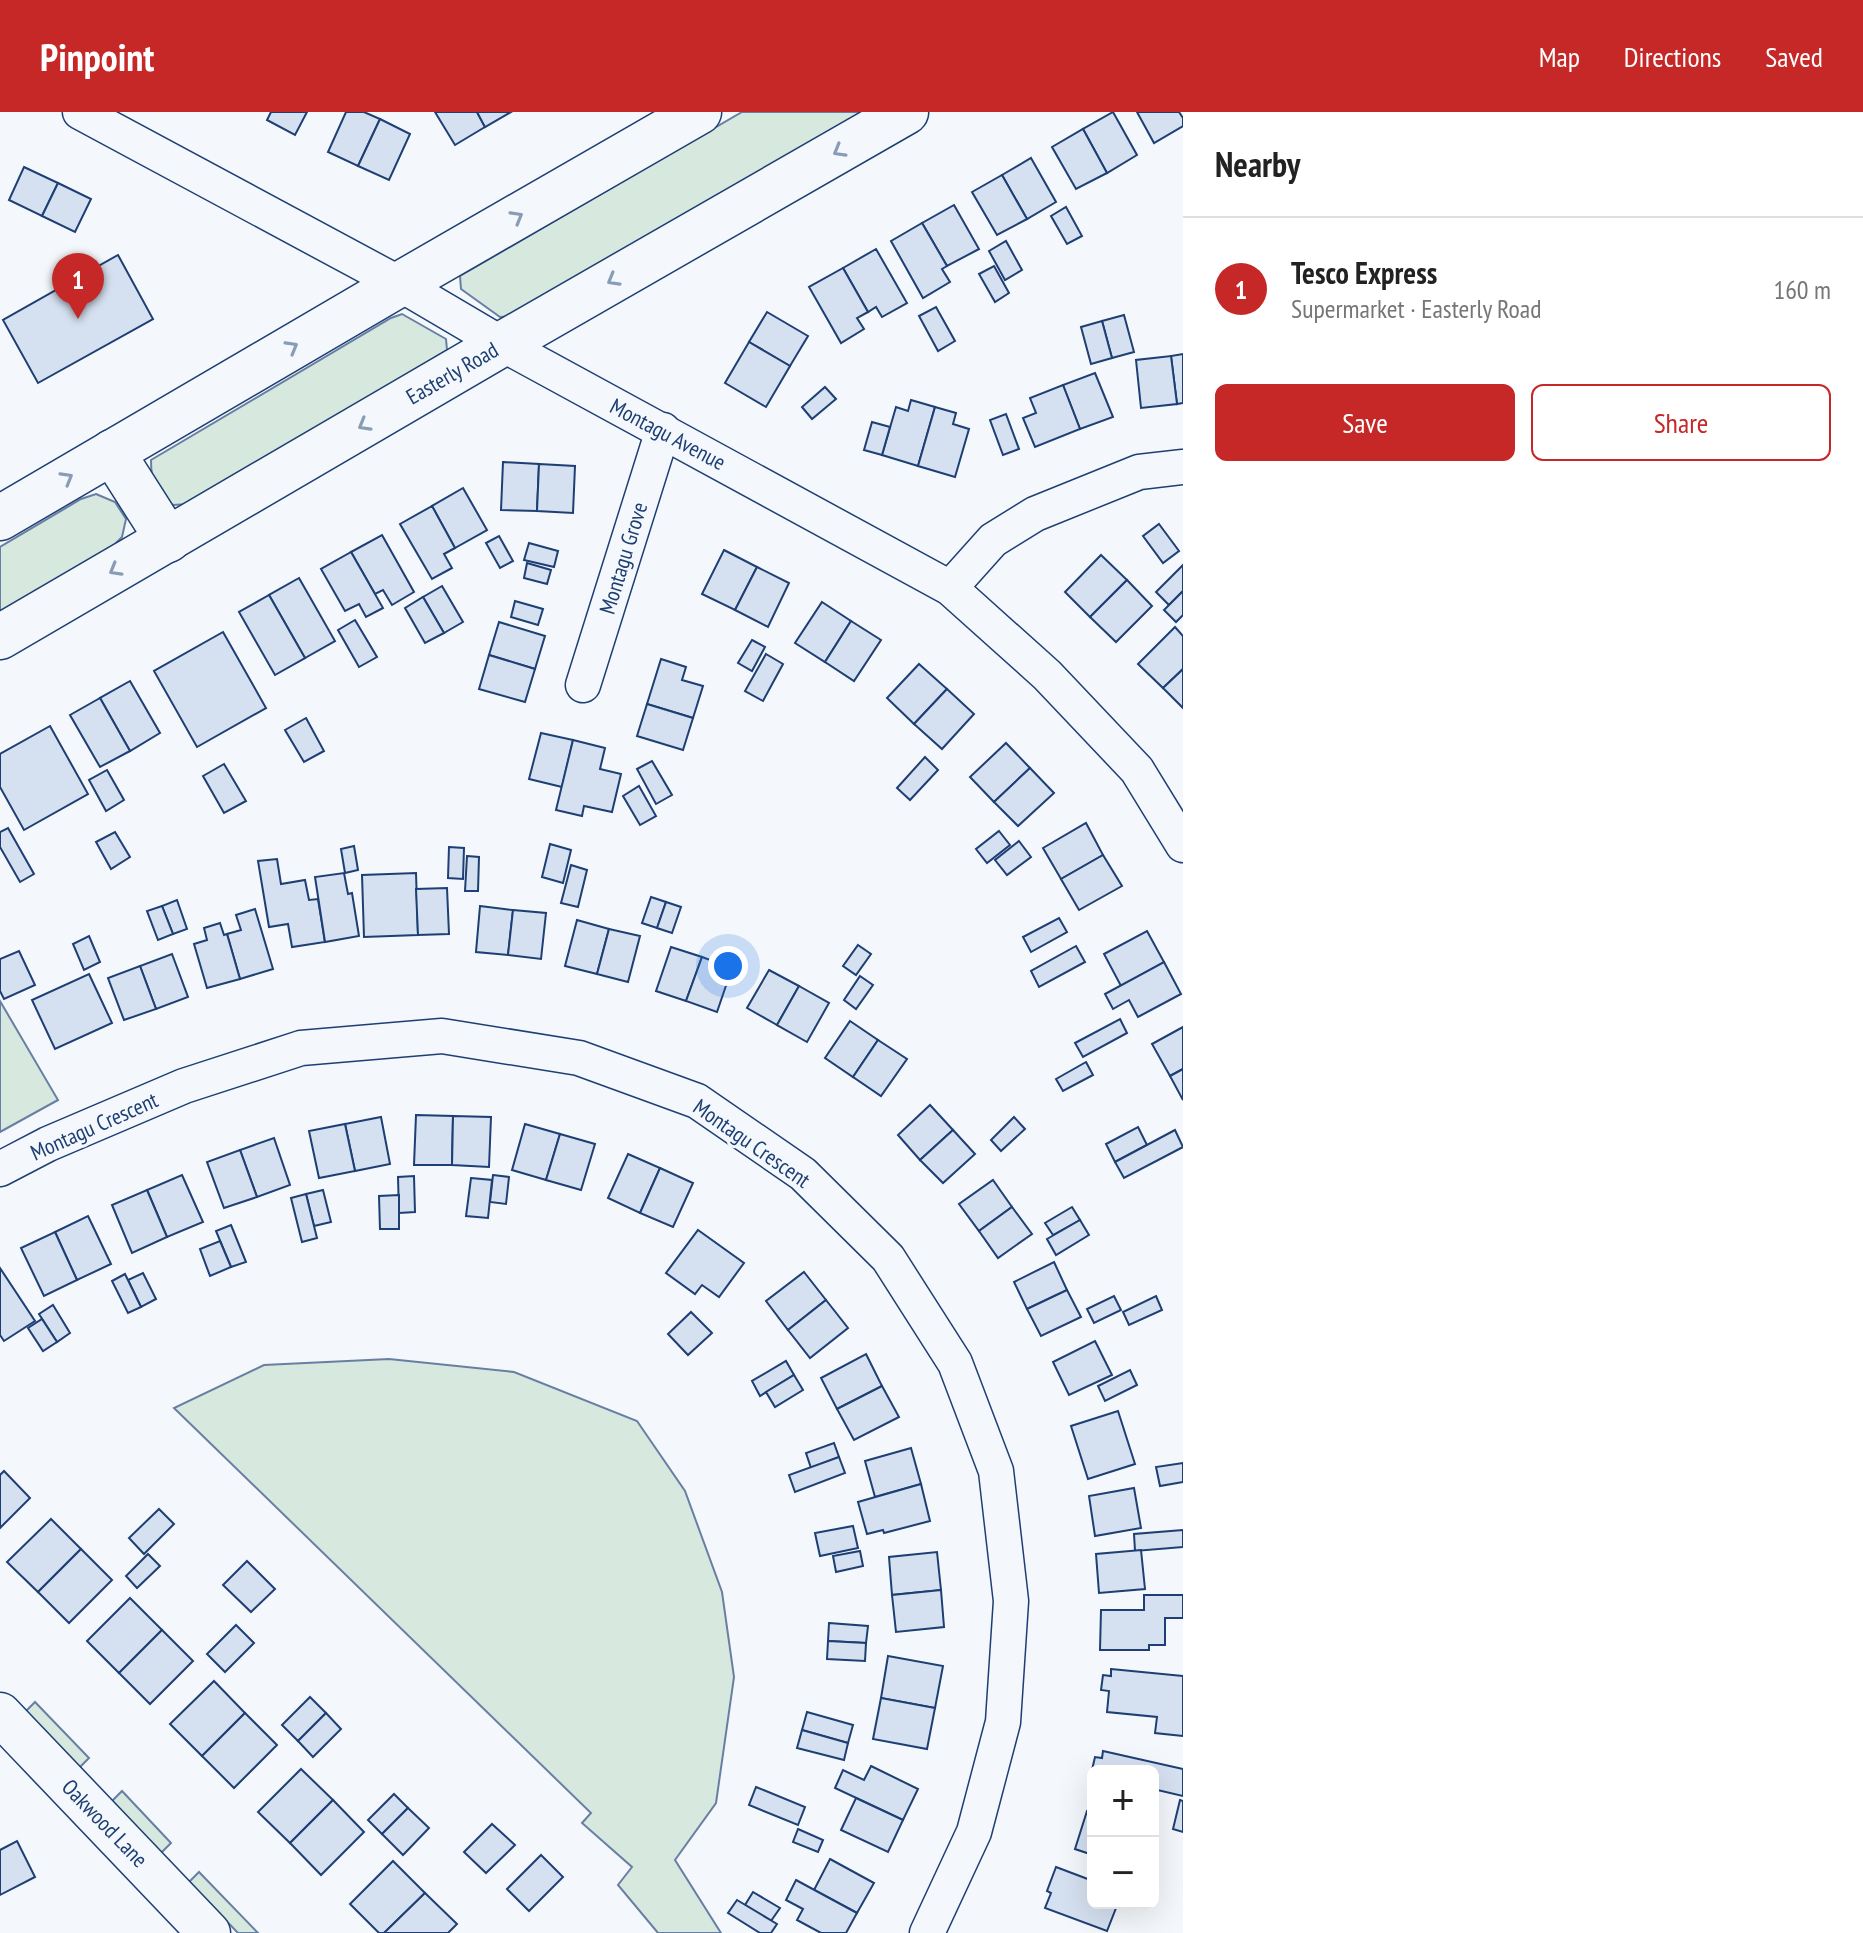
<!DOCTYPE html>
<html lang="en">
<head>
<meta charset="utf-8">
<style>
  body { margin:0; font-family:"PT Sans Narrow",sans-serif; background:#f2f2f2; color:#222 }
  .controls { position:absolute; right:24px; bottom:24px; display:grid; overflow:hidden; border-radius:12px; box-shadow:0 8px 32px #0002 }
  .controls button { width:72px; height:72px; display:grid; place-items:center; padding:0; border:0; border-bottom:2px solid #e0e0e0; background:#fff; color:#222; font:40px sans-serif }
  .you { position:absolute; left:728px; top:854px; width:28px; height:28px; margin:-20px; border:6px solid #fff; border-radius:50%; background:#1a73e8; box-shadow:0 0 0 12px #1a73e833 }
  .badge { display:grid; place-items:center; width:52px; height:52px; border-radius:50%; background:#c62828; color:#fff; font-size:26px; font-weight:700 }
  .pin { position:absolute; translate:-50% -66px; filter:drop-shadow(0 2px 4px #0008) }
  .pin::after { content:''; position:absolute; top:42px; width:28px; height:24px; background:inherit; clip-path:polygon(0 0,100% 0,50% 100%) }
  .list { margin:0; padding:0; list-style:none }
  h2 { display:flex; justify-content:space-between; align-items:center; height:104px; margin:0; padding:0 32px; font-size:34px }
  h2 small { font-size:26px; font-weight:400; color:#767676 }
  .list li { display:grid; grid-template-columns:52px 1fr auto; gap:24px; align-items:center; box-sizing:border-box; height:144px; padding:0 32px; border-top:2px solid #e0e0e0 }
  .list b { display:block; font-size:30px; white-space:nowrap }
  .list p { margin:0; font-size:26px; white-space:nowrap; color:#767676 }
  .list em { font-size:26px; font-style:normal; color:#767676 }
  .actions { display:flex; gap:16px; padding:24px 32px }
  .actions a { flex:1; padding:18px 0; border:2px solid #c62828; border-radius:12px; text-align:center; font-size:28px; color:#c62828 }
  .actions .main { background:#c62828; color:#fff }
  .map { position:relative; flex:none; width:1183px; height:1821px; overflow:hidden }
  header { display:flex; align-items:center; gap:48px; box-sizing:border-box; height:112px; padding:0 40px; background:#c62828; color:#fff }
  header strong { font-size:38px }
  nav { display:flex; gap:44px; margin-inline-start:auto; font-size:28px }
  main { display:flex }
  aside { flex:1; background:#fff }
  .map>svg:first-child { display:block }
  .green { fill:#d7e8df; stroke:#687fa3; stroke-width:2 }
  .building { fill:#d5e0f0; stroke:#1d3f73; stroke-width:2 }
  .lines { fill:none; stroke-linecap:round; stroke-linejoin:round }
  .minor-casing { stroke:#1d3f73; stroke-width:37 }
  .tertiary-casing { stroke:#1d3f73; stroke-width:45 }
  .primary-casing { stroke:#1d3f73; stroke-width:47 }
  .minor { stroke:#f4f7fb; stroke-width:34 }
  .tertiary { stroke:#f4f7fb; stroke-width:42 }
  .primary { stroke:#f4f7fb; stroke-width:44 }
  .oneway { stroke:#889bb7 }
  .labels { text-anchor:middle; dominant-baseline:central; stroke-width:6; stroke-linejoin:round; paint-order:stroke }
  .street-label { font-size:22px; fill:#1d3f73; stroke:#f4f7fb }
</style>
</head>
<body>
<header>
<strong>Pinpoint</strong>
<nav><a>Map</a><a>Directions</a><a>Saved</a></nav>
</header>
<main>
<div class="map">
<svg width="1183" height="1821" viewBox="0 0 1183 1821">
  <rect width="100%" height="100%" fill="#f4f7fb"/>
  <!-- green -->
  <g class="green">
    <path d="M742,0H867L515,204L500,205L461,177L460,164Z"/>
    <path d="M402,202L446,227L447,238L189,392L173,393C155,379 151,371 151,348L391,206Z"/>
    <path d="M96,382L115,390L126,407L122,425L109,438L0,502V435L81,387Z"/>
    <path d="M0,889L58,988L0,1020Z"/>
    <path d="M389,1247L514,1260L637,1309L685,1379L722,1480L734,1565L716,1691L675,1748L721,1821H658L618,1773L632,1755L582,1711L591,1701L174,1296L264,1253Z"/>
    <path d="M35,1590L89,1646L79,1656L25,1600Z"/>
    <path d="M122,1679L171,1731L161,1741L112,1689Z"/>
    <path d="M199,1760L258,1821H238L189,1770Z"/>
  </g>
  <!-- building -->
  <g class="building">
    <path d="M271,0H307L295,23L267,8Z"/>
    <path d="M346,0H364L380,7L358,54L328,40Z"/>
    <path d="M435,0H477L485,15L455,33Z"/>
    <path d="M477,0H511L485,15Z"/>
    <path d="M1113,0L1137,43L1107,61L1083,17Z"/>
    <path d="M1137,0H1179L1183,6V14L1154,31Z"/>
    <path d="M380,7L410,22L389,68L358,54Z"/>
    <path d="M1083,17L1107,61L1076,77L1052,35Z"/>
    <path d="M1031,46L1056,90L1027,107L1002,63Z"/>
    <path d="M24,55L58,71L42,104L9,88Z"/>
    <path d="M1002,63L1027,107L997,123L972,80Z"/>
    <path d="M58,71L91,87L75,120L42,104Z"/>
    <path d="M954,93L979,137L947,154L922,111Z"/>
    <path d="M1066,95L1082,124L1067,132L1051,104Z"/>
    <path d="M922,111L947,154L942,157L950,170L923,186L891,129Z"/>
    <path d="M1006,129L1022,158L1005,168L989,139Z"/>
    <path d="M876,137L907,191L882,205L876,195L868,200L843,156Z"/>
    <path d="M118,143L153,207L38,271L3,208Z"/>
    <path d="M994,154L1009,181L995,190L979,162Z"/>
    <path d="M843,156L868,200L857,206L864,217L841,231L809,175Z"/>
    <path d="M936,195L955,229L938,239L919,204Z"/>
    <path d="M767,200L808,224L790,254L749,230Z"/>
    <path d="M1124,203L1134,240L1112,246L1102,209Z"/>
    <path d="M1102,209L1112,246L1091,252L1081,215Z"/>
    <path d="M749,230L790,254L766,295L725,271Z"/>
    <path d="M1183,242V291L1177,292L1171,244Z"/>
    <path d="M1171,244L1177,292L1141,296L1136,248Z"/>
    <path d="M1095,261L1113,305L1080,317L1063,273Z"/>
    <path d="M1063,273L1080,317L1035,335L1023,306L1036,301L1030,286Z"/>
    <path d="M825,275L836,287L812,307L802,295Z"/>
    <path d="M911,288L935,295L918,354L882,343L896,295L908,299Z"/>
    <path d="M935,295L956,301L953,312L969,317L955,365L918,354Z"/>
    <path d="M1006,302L1019,337L1003,343L990,308Z"/>
    <path d="M872,310L890,315L882,343L864,338Z"/>
    <path d="M503,350L539,352L537,399L501,398Z"/>
    <path d="M539,352L575,354L573,401L537,399Z"/>
    <path d="M463,376L487,418L455,436L432,394Z"/>
    <path d="M432,394L455,436L444,442L452,456L432,467L400,412Z"/>
    <path d="M1159,412L1179,439L1163,451L1143,424Z"/>
    <path d="M382,423L414,480L392,493L383,478L375,482L351,440Z"/>
    <path d="M499,424L513,449L500,456L486,431Z"/>
    <path d="M529,431L558,439L554,455L524,448Z"/>
    <path d="M724,438L757,455L735,498L702,482Z"/>
    <path d="M351,440L383,496L366,505L359,492L345,499L321,457Z"/>
    <path d="M1101,443L1127,468L1090,505L1065,480Z"/>
    <path d="M527,451L551,458L547,472L524,466Z"/>
    <path d="M1183,453V479L1169,493L1156,480Z"/>
    <path d="M757,455L789,471L768,515L735,498Z"/>
    <path d="M299,466L335,529L305,546L269,483Z"/>
    <path d="M1127,468L1152,494L1116,530L1090,505Z"/>
    <path d="M442,474L463,510L444,521L423,485Z"/>
    <path d="M1183,479V503L1176,510L1164,498Z"/>
    <path d="M269,483L305,546L275,563L239,500Z"/>
    <path d="M423,485L444,521L425,531L405,496Z"/>
    <path d="M515,489L543,497L538,513L511,505Z"/>
    <path d="M822,490L851,509L825,550L795,531Z"/>
    <path d="M355,508L377,545L359,555L338,518Z"/>
    <path d="M851,509L881,528L854,569L825,550Z"/>
    <path d="M499,510L545,524L535,557L489,543Z"/>
    <path d="M1175,515L1183,524V557L1163,576L1138,552Z"/>
    <path d="M223,520L266,596L197,635L154,559Z"/>
    <path d="M752,528L765,535L752,559L738,551Z"/>
    <path d="M766,542L783,552L763,589L745,579Z"/>
    <path d="M489,543L535,557L525,590L479,577Z"/>
    <path d="M661,547L686,555L682,568L703,574L693,606L647,592Z"/>
    <path d="M919,552L947,577L914,612L887,586Z"/>
    <path d="M1183,557V596L1163,576Z"/>
    <path d="M130,569L160,621L130,639L100,586Z"/>
    <path d="M947,577L974,602L942,637L914,612Z"/>
    <path d="M100,586L130,639L100,655L70,603Z"/>
    <path d="M647,592L693,606L683,638L637,624Z"/>
    <path d="M306,606L324,639L304,650L285,618Z"/>
    <path d="M50,614L88,682L24,718L0,675V642Z"/>
    <path d="M541,621L573,628L562,675L529,667Z"/>
    <path d="M573,628L605,636L600,657L621,662L612,700L584,694L582,704L556,698Z"/>
    <path d="M1006,631L1030,656L994,690L970,665Z"/>
    <path d="M925,645L938,658L910,688L897,676Z"/>
    <path d="M652,649L672,683L656,692L637,657Z"/>
    <path d="M224,652L246,689L224,701L203,664Z"/>
    <path d="M1030,656L1054,681L1018,714L994,690Z"/>
    <path d="M107,658L124,688L106,699L89,668Z"/>
    <path d="M639,674L656,704L640,713L623,684Z"/>
    <path d="M1086,711L1103,743L1061,767L1043,736Z"/>
    <path d="M8,716L34,762L20,770L0,735V720Z"/>
    <path d="M999,719L1010,733L987,751L976,737Z"/>
    <path d="M115,720L130,745L111,757L96,730Z"/>
    <path d="M1019,729L1031,745L1007,763L995,748Z"/>
    <path d="M550,732L571,738L563,771L542,765Z"/>
    <path d="M354,734L358,758L345,761L341,737Z"/>
    <path d="M449,735L464,736L463,767L448,766Z"/>
    <path d="M1103,743L1122,774L1079,798L1061,767Z"/>
    <path d="M467,744L479,745L478,779H465Z"/>
    <path d="M277,747L281,772L305,768L309,788L318,787L325,830L292,835L288,812L269,815L258,749Z"/>
    <path d="M571,753L587,758L578,795L561,791Z"/>
    <path d="M344,761L348,782L352,781L359,824L325,830L315,765Z"/>
    <path d="M416,761L418,823L364,825L362,763Z"/>
    <path d="M447,776L449,822L418,823L416,777Z"/>
    <path d="M651,785L666,790L657,816L642,811Z"/>
    <path d="M177,788L187,817L173,822L162,794Z"/>
    <path d="M666,790L681,795L672,821L657,816Z"/>
    <path d="M162,794L173,822L158,828L147,799Z"/>
    <path d="M480,794L513,798L508,843L476,840Z"/>
    <path d="M255,797L273,857L240,867L227,822L241,818L236,803Z"/>
    <path d="M513,798L546,801L541,847L508,843Z"/>
    <path d="M1059,806L1067,820L1031,840L1023,825Z"/>
    <path d="M577,808L609,817L597,862L565,854Z"/>
    <path d="M220,811L224,823L227,822L240,867L207,876L194,832L207,828L204,816Z"/>
    <path d="M609,817L640,824L628,870L597,862Z"/>
    <path d="M1147,819L1164,850L1121,874L1104,842Z"/>
    <path d="M89,824L100,850L84,858L73,832Z"/>
    <path d="M858,833L871,842L856,863L843,854Z"/>
    <path d="M1076,834L1085,850L1039,875L1031,859Z"/>
    <path d="M671,835L702,845L686,889L656,879Z"/>
    <path d="M19,839L35,873L4,887L0,879V847Z"/>
    <path d="M172,842L188,885L156,897L140,854Z"/>
    <path d="M702,845L732,856L717,900L686,889Z"/>
    <path d="M1164,850L1181,882L1138,905L1129,888L1113,897L1105,882Z"/>
    <path d="M140,854L156,897L124,908L108,866Z"/>
    <path d="M769,858L799,874L777,913L747,896Z"/>
    <path d="M89,862L112,911L55,937L32,888Z"/>
    <path d="M860,864L873,873L856,897L844,888Z"/>
    <path d="M799,874L829,891L807,930L777,913Z"/>
    <path d="M1120,907L1127,921L1083,945L1075,931Z"/>
    <path d="M850,909L878,928L853,965L825,946Z"/>
    <path d="M1183,915V957L1170,964L1152,932Z"/>
    <path d="M878,928L907,947L881,984L853,965Z"/>
    <path d="M1086,950L1093,963L1063,979L1056,967Z"/>
    <path d="M1183,957V988L1170,964Z"/>
    <path d="M930,993L953,1018L920,1048L898,1023Z"/>
    <path d="M416,1003L453,1004L452,1053H414Z"/>
    <path d="M453,1004L491,1005L489,1055L452,1053Z"/>
    <path d="M381,1005L390,1052L355,1059L345,1012Z"/>
    <path d="M1014,1005L1025,1017L1001,1039L991,1028Z"/>
    <path d="M345,1012L355,1059L319,1066L309,1019Z"/>
    <path d="M525,1012L560,1022L546,1068L512,1058Z"/>
    <path d="M1138,1015L1147,1033L1115,1050L1106,1032Z"/>
    <path d="M953,1018L975,1042L943,1071L920,1048Z"/>
    <path d="M1175,1018L1183,1035L1124,1066L1115,1050Z"/>
    <path d="M560,1022L595,1032L581,1078L546,1068Z"/>
    <path d="M274,1026L290,1073L257,1085L240,1038Z"/>
    <path d="M240,1038L257,1085L224,1096L207,1050Z"/>
    <path d="M628,1042L660,1056L640,1101L608,1086Z"/>
    <path d="M660,1056L693,1071L673,1115L640,1101Z"/>
    <path d="M182,1063L203,1110L167,1125L147,1078Z"/>
    <path d="M493,1063L509,1065L506,1092L490,1090Z"/>
    <path d="M414,1064L415,1100L399,1101L398,1065Z"/>
    <path d="M471,1066L492,1068L488,1106L466,1104Z"/>
    <path d="M993,1068L1012,1095L979,1119L959,1092Z"/>
    <path d="M147,1078L167,1125L132,1141L112,1093Z"/>
    <path d="M323,1078L331,1110L314,1114L306,1082Z"/>
    <path d="M306,1082L317,1126L302,1130L291,1086Z"/>
    <path d="M399,1083V1117H380L379,1084Z"/>
    <path d="M1012,1095L1032,1122L998,1146L979,1119Z"/>
    <path d="M1072,1095L1080,1108L1053,1123L1045,1111Z"/>
    <path d="M88,1104L111,1152L77,1168L55,1120Z"/>
    <path d="M1080,1108L1089,1123L1056,1143L1047,1127Z"/>
    <path d="M231,1113L246,1150L231,1155L216,1119Z"/>
    <path d="M698,1118L744,1151L719,1185L702,1173L695,1182L666,1161Z"/>
    <path d="M55,1120L77,1168L44,1184L21,1136Z"/>
    <path d="M220,1129L231,1155L210,1164L200,1137Z"/>
    <path d="M1054,1150L1067,1178L1027,1197L1014,1170Z"/>
    <path d="M0,1156L35,1209L4,1229L0,1223Z"/>
    <path d="M804,1160L826,1188L788,1218L766,1189Z"/>
    <path d="M143,1161L156,1187L141,1195L128,1168Z"/>
    <path d="M125,1162L141,1195L128,1201L112,1169Z"/>
    <path d="M1067,1178L1081,1205L1041,1224L1027,1197Z"/>
    <path d="M1114,1184L1121,1198L1094,1211L1087,1197Z"/>
    <path d="M1156,1184L1162,1198L1129,1213L1123,1200Z"/>
    <path d="M826,1188L848,1216L810,1246L788,1218Z"/>
    <path d="M53,1193L70,1221L57,1230L39,1202Z"/>
    <path d="M691,1200L712,1221L688,1243L668,1222Z"/>
    <path d="M42,1207L57,1230L43,1239L28,1216Z"/>
    <path d="M1095,1229L1112,1263L1069,1283L1053,1250Z"/>
    <path d="M866,1242L882,1274L837,1297L821,1266Z"/>
    <path d="M786,1249L794,1263L760,1284L752,1269Z"/>
    <path d="M1130,1258L1137,1273L1105,1289L1098,1274Z"/>
    <path d="M794,1263L803,1278L775,1295L766,1280Z"/>
    <path d="M882,1274L899,1305L854,1328L837,1297Z"/>
    <path d="M1118,1299L1135,1352L1088,1367L1071,1314Z"/>
    <path d="M834,1331L839,1345L811,1356L806,1341Z"/>
    <path d="M911,1336L921,1372L875,1385L865,1349Z"/>
    <path d="M839,1345L845,1361L795,1380L789,1363Z"/>
    <path d="M1183,1351V1370L1160,1374L1156,1355Z"/>
    <path d="M4,1359L30,1386L0,1416V1363Z"/>
    <path d="M921,1372L930,1409L884,1421L883,1418L867,1422L858,1390Z"/>
    <path d="M1134,1376L1141,1416L1095,1424L1089,1384Z"/>
    <path d="M159,1397L174,1412L144,1442L129,1426Z"/>
    <path d="M51,1407L81,1437L38,1480L7,1450Z"/>
    <path d="M853,1414L858,1436L820,1444L815,1421Z"/>
    <path d="M1183,1418V1435L1135,1439L1134,1422Z"/>
    <path d="M81,1437L112,1468L69,1511L38,1480Z"/>
    <path d="M1141,1438L1145,1477L1099,1481L1096,1442Z"/>
    <path d="M860,1439L863,1454L836,1460L833,1444Z"/>
    <path d="M937,1440L941,1478L892,1483L889,1445Z"/>
    <path d="M148,1442L160,1454L137,1476L126,1464Z"/>
    <path d="M247,1449L275,1477L251,1500L223,1473Z"/>
    <path d="M941,1478L944,1515L896,1520L892,1483Z"/>
    <path d="M1144,1483H1183V1506H1165V1533H1149V1538H1100L1101,1498H1144Z"/>
    <path d="M130,1486L162,1518L119,1561L87,1529Z"/>
    <path d="M829,1511L868,1514L866,1531L828,1529Z"/>
    <path d="M236,1513L254,1531L225,1560L207,1542Z"/>
    <path d="M162,1518L193,1549L150,1592L119,1561Z"/>
    <path d="M828,1529L866,1531L865,1549L827,1547Z"/>
    <path d="M888,1544L943,1554L935,1596L881,1586Z"/>
    <path d="M1111,1557L1183,1564V1624L1155,1621L1157,1605L1107,1600L1109,1579L1101,1578L1103,1563L1111,1564Z"/>
    <path d="M214,1569L245,1601L202,1644L170,1612Z"/>
    <path d="M310,1585L326,1601L298,1629L282,1613Z"/>
    <path d="M881,1586L935,1596L927,1637L873,1627Z"/>
    <path d="M807,1600L853,1613L848,1631L802,1618Z"/>
    <path d="M245,1601L277,1633L234,1676L202,1644Z"/>
    <path d="M326,1601L341,1617L313,1645L298,1629Z"/>
    <path d="M802,1618L848,1631L844,1648L797,1636Z"/>
    <path d="M1103,1639L1183,1657V1684L1153,1677V1659H1093V1663L1091,1662L1095,1645L1102,1646Z"/>
    <path d="M871,1654L918,1677L903,1708L835,1676L843,1658L864,1668Z"/>
    <path d="M301,1657L333,1688L290,1731L258,1700Z"/>
    <path d="M756,1675L805,1695L798,1713L749,1693Z"/>
    <path d="M394,1682L408,1696L382,1722L368,1708Z"/>
    <path d="M856,1686L903,1708L888,1740L841,1718Z"/>
    <path d="M333,1688L364,1720L321,1763L290,1731Z"/>
    <path d="M1180,1688L1183,1689V1720L1173,1717Z"/>
    <path d="M408,1696L429,1716L403,1743L382,1722Z"/>
    <path d="M1087,1699L1093,1701V1743L1075,1737Z"/>
    <path d="M492,1712L515,1733L486,1761L464,1740Z"/>
    <path d="M798,1717L823,1728L818,1740L793,1730Z"/>
    <path d="M17,1729L35,1765L0,1783V1738Z"/>
    <path d="M541,1743L563,1765L529,1799L507,1777Z"/>
    <path d="M830,1747L874,1771L857,1801L814,1778Z"/>
    <path d="M393,1749L425,1781L384,1821H379L350,1792Z"/>
    <path d="M1056,1755L1093,1769V1791H1118L1107,1819L1045,1796L1051,1781L1047,1779Z"/>
    <path d="M796,1768L857,1801L846,1821H821L797,1808L803,1797L786,1788Z"/>
    <path d="M753,1780L780,1796L771,1809L745,1793Z"/>
    <path d="M425,1781L457,1812L448,1821H384Z"/>
    <path d="M737,1788L777,1812L771,1821H760L728,1801Z"/>
  </g>
  <g class="lines">
    <!-- minor casing -->
    <g class="minor-casing">
      <g id="minor">
        <path d="M80,0L400,172L502,232L950,476L1047,563L1137,658L1183,733"/>
        <path d="M950,476L993,428L1035,402L1139,360L1183,355"/>
        <path d="M583,573L663,318"/>
        <path d="M0,1057L48,1032L184,974L301,936L442,924L579,946L697,989L803,1062L888,1146L955,1251L996,1359L1011,1489L1003,1610L974,1720L927,1821"/>
      </g>
    </g>
    <!-- tertiary casing -->
    <g class="tertiary-casing">
      <path id="tertiary" d="M0,1602L209,1821"/>
    </g>
    <!-- primary casing -->
    <g class="primary-casing">
      <g id="primary">
        <path d="M112,340L168,428"/>
        <path d="M0,406L400,172L699,0"/>
        <path d="M0,525L502,232L906,0"/>
      </g>
    </g>
    <!-- minor -->
    <use href="#minor" class="minor"/>
    <!-- tertiary -->
    <use href="#tertiary" class="tertiary"/>
    <!-- primary -->
    <use href="#primary" class="primary"/>
  </g>
  <!-- one-way arrows -->
  <defs><path id="oneway-chevron" d="M-2-3.5L2.5 0L-2 3.5" fill="none" stroke-width="1.6" stroke-linecap="round" stroke-linejoin="round" transform="scale(2)"/></defs>
  <g class="oneway">
    <use href="#oneway-chevron" transform="translate(839 39) rotate(150)"/>
    <use href="#oneway-chevron" transform="translate(517 105) rotate(-30)"/>
    <use href="#oneway-chevron" transform="translate(613 168) rotate(150)"/>
    <use href="#oneway-chevron" transform="translate(292 235) rotate(-30)"/>
    <use href="#oneway-chevron" transform="translate(364 313) rotate(150)"/>
    <use href="#oneway-chevron" transform="translate(67 366) rotate(-30)"/>
    <use href="#oneway-chevron" transform="translate(115 458) rotate(150)"/>
  </g>
  <g class="labels">
    <!-- street labels -->
    <g class="street-label">
      <text transform="translate(452 261) rotate(-30)">Easterly Road</text>
      <text transform="translate(668 322) rotate(28)">Montagu Avenue</text>
      <text transform="translate(623 446) rotate(-73)">Montagu Grove</text>
      <text transform="translate(94 1014) rotate(-24)">Montagu Crescent</text>
      <text transform="translate(752 1031) rotate(35)">Montagu Crescent</text>
      <text transform="translate(105 1711) rotate(46)">Oakwood Lane</text>
    </g>
  </g>
</svg>
<div class="controls">
<button>+</button>
<button>−</button>
</div>
<div class="you"></div>
<div class="pin badge" style="left:78px;top:207px">1</div>
</div>
<aside>
<h2>Nearby<small></small></h2>
<ul class="list">
<li><span class="badge">1</span><div><b>Tesco Express</b><p>Supermarket · Easterly Road</p></div><em>160 m</em></li>
</ul>
<div class="actions"><a class="main">Save</a><a>Share</a></div>
</aside>
</main>
</body>
</html>
